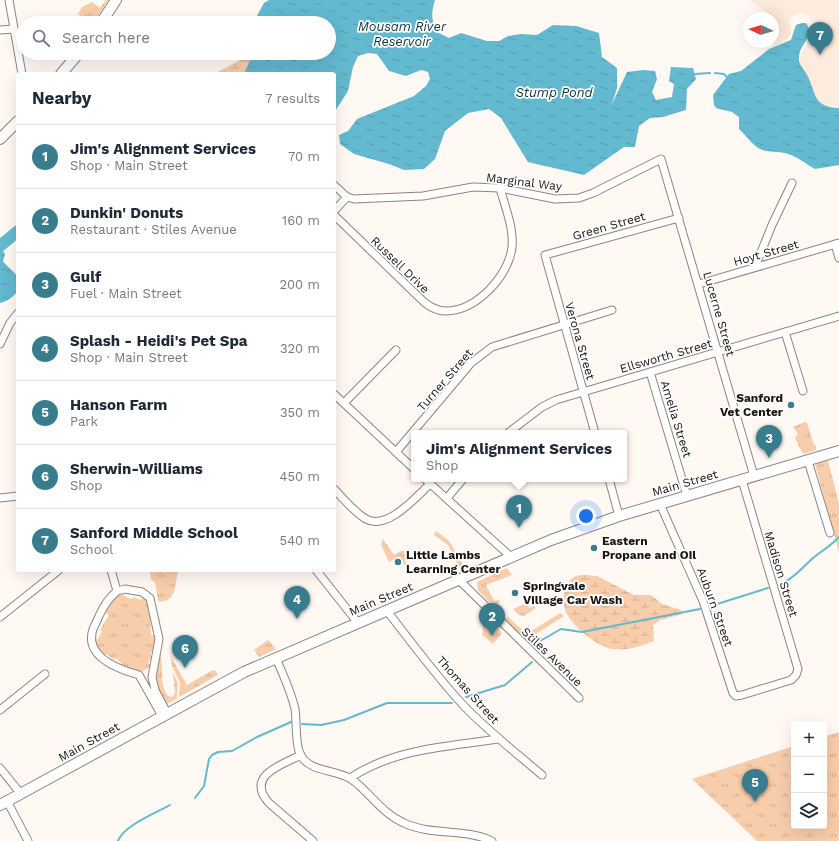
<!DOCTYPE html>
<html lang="en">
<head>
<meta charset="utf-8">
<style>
  body { margin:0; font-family:"Work Sans",sans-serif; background:#f6f6f7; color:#1f2937 }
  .controls { position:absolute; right:12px; bottom:12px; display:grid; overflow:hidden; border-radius:4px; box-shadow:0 4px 16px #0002 }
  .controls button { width:36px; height:36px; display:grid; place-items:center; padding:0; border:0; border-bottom:1px solid #e0e1e3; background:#fff; color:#1f2937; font:20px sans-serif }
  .compass { position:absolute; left:743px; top:12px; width:36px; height:36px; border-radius:50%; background:#fff; box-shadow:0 4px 16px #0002; rotate:274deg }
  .you { position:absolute; left:586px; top:516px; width:14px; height:14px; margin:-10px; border:3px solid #fff; border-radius:50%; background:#1a73e8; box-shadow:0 0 0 6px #1a73e833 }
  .badge { display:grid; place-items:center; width:26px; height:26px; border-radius:50%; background:#397c8d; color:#fff; font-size:13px; font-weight:700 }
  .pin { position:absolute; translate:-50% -33px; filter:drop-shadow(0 1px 2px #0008) }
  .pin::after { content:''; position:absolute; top:21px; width:14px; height:12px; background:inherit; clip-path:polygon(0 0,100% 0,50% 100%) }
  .popup { position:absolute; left:411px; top:430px; width:216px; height:52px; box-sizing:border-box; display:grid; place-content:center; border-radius:4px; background:#fff; filter:drop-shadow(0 1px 3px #0005); font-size:13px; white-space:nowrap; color:#747a83 }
  .popup b { font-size:15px; color:#1f2937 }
  .popup::after { content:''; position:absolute; left:50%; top:100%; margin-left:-8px; border:8px solid transparent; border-top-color:#fff }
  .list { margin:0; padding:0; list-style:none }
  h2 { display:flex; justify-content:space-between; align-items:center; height:52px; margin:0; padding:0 16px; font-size:17px }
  h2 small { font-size:13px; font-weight:400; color:#747a83 }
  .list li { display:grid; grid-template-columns:26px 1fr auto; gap:12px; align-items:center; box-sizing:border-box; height:64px; padding:0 16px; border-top:1px solid #e0e1e3 }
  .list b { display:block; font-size:15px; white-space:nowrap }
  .list p { margin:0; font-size:13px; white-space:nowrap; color:#747a83 }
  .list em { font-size:13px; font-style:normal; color:#747a83 }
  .icon { flex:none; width:22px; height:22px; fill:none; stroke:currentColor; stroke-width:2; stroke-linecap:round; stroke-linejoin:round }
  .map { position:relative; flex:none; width:839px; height:841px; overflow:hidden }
  .search { position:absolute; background:#fff; box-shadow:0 4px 16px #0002; left:16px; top:16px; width:320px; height:44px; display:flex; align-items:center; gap:10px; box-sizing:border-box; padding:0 14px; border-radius:22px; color:#747a83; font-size:15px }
  .panel { position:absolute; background:#fff; box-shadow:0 4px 16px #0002; left:16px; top:72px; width:320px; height:500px; border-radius:4px }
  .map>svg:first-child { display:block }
  .built { fill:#fdebde }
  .grass { fill:url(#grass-tufts) }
  .wetland { fill:url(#wetland-marsh) }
  .water { fill:url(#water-ripples) }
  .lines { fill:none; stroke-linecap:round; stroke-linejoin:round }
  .stream { stroke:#63b9cf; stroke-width:2 }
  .river { stroke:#63b9cf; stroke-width:12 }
  .minor-casing { stroke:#8f857e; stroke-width:9 }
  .secondary-casing { stroke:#8f857e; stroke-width:12 }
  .minor { stroke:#fff; stroke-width:7 }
  .secondary { stroke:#fff; stroke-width:10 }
  .poi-dot { fill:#397c8d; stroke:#fff; stroke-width:1.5 }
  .labels { text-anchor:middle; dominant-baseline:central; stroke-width:3.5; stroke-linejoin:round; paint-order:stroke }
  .street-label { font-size:12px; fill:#191513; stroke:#fff }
  .poi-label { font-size:12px; font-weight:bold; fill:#191513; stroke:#fff; text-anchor:start }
  .water-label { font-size:13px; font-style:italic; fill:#0a343e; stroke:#fff }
</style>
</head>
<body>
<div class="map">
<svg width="839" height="841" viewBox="0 0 839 841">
  <defs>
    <pattern id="grass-tufts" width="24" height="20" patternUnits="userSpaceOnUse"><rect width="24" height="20" fill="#f8cdab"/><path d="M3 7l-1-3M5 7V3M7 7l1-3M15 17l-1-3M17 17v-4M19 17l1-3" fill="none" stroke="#d4af92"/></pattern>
    <pattern id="wetland-marsh" width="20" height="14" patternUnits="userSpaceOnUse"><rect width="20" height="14" fill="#f8cdab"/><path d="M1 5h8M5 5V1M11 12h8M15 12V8" fill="none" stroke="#d4af92"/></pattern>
    <pattern id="water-ripples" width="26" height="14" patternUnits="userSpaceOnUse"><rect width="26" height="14" fill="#63b9cf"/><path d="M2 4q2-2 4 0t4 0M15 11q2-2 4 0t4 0" fill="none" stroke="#559eb1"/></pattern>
  </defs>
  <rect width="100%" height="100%" fill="#fff8f3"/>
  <!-- built -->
  <path class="built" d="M749,0H839V107L820,105L816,100L800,63V57L812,32V23L810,17L802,13L793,16L789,21L791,34L788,38L775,46H773V18H769L766,12Z"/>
  <!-- grass -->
  <g class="grass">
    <path d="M106,0H108L94,22H88L78,14L82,7L92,2L100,8Z"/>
    <path d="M805,422L807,423L814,445H816V450L803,454L795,438L798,434L793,427Z"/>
    <path d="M827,457L839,503V552L814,461Z"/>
    <path d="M436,531L449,541L465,568L460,569L448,545L434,535Z"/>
    <path d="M383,539L394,555L401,551H404L407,570L400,556L389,562L381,545Z"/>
    <path d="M507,568L512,575L486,585L494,601L498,600L500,601L498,606L494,607L478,590L477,582Z"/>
    <path d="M150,570H179C174,579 179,604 158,601L155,582L151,580Z"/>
    <path d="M122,593H124V596L132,599L133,597L141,600L143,597L147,598L150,616L151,635H156L155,647L150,654L152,656L148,663L152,666L141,672L121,665L122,664L116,658L114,660L107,654L104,656L94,643V639H98L102,631L100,630L109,615L104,612L115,596Z"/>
    <path d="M527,603L529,608L534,606L536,608L524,616L519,615L513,609Z"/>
    <path d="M560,613L564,616L525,641L505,618L508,617L522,630L528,633Z"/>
    <path d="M485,616L502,633L493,644L482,635Z"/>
    <path d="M268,640L276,649L259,657L254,650Z"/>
    <path d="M160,653C164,667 159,685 168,696L172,697L175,693L173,672L178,684L177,698L167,704L161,697L154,677Z"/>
    <path d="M170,655L187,685L213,670L216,671L218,675L179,697L180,683L172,666Z"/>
    <path d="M839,732V841H757L692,779L794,746V826H824V737Z"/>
  </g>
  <!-- wetland -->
  <g class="wetland">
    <path d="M253,53L265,73L214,74Z"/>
    <path d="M585,575L597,576L634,595H651L662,604L681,610L683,614L660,620L653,625L654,641C641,646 627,651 613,649C597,647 575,628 567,614C561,603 563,582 576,576C578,575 582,575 585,575Z"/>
  </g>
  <!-- water -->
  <g class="water">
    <path d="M269,0H435C431,12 431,21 437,32L449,38L461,33L487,41H499L508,36L521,34L537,35L553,25L576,26L599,33L602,57L617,68V88L612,104L627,72L643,70L655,71L657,79L652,92L656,100L672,97L674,84L669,81L671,67L693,68L696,79L687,89L686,110L663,117L650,118L639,126L635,147H624L584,175L528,162L501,118L489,109L468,113L445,131L435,159L424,169L404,170L389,164L354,154L340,144L339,135L348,131L357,119L414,96L426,86L430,79L428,72L421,70L406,76L389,71L377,54L368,53L358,56L353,67L348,91L334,113V74H244L253,53H329V23H253L264,3Z"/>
    <path d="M802,23H806C816,36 799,44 799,57C798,64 803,68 806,73C817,92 811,107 839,108V165L815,169C806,164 798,157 788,154C779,151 768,153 760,149C752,145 746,135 739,129V117L732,112L716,108L714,105L713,95L729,74L741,71L769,49L791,40L796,25Z"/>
    <path d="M0,247L5,254L3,261C7,267 15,271 18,278C23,291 11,300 0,303Z"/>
  </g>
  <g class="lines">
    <!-- stream -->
    <g class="stream">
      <path d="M715,73L724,74L727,77"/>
      <path d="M695,74L710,73"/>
      <path d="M783,583C795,577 802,568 812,559C821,551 831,546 839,537"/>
      <path d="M714,605L768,588"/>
      <path d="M533,645L561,629L582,632L700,609"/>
      <path d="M466,697L505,685L532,662"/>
      <path d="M302,724L321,725L344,720L387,703H452"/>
      <path d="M195,798L204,786L209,759L212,755L218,752L232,751L257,737L291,722"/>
      <path d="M118,841C123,826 156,813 170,805"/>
    </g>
    <!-- river -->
    <path class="river" d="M0,246L18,231"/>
    <!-- minor casing -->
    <g class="minor-casing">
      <g id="minor">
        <path d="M9,0L22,74"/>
        <path d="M0,30L14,29"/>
        <path d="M334,185L347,197L354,199L423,196L473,187L500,188L555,199L579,198L593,193L661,159L754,476"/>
        <path d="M334,211L347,197"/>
        <path d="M334,215L424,302C430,307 438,311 446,311C476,311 509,276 512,247C514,228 505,207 500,188"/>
        <path d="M835,244L839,258"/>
        <path d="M755,267L772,225L792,183"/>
        <path d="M699,284L839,243"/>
        <path d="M785,332L803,391"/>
        <path d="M0,344L10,323L18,313"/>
        <path d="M650,372L687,496"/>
        <path d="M334,394L414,469"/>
        <path d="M344,403L396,350"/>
        <path d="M508,433L542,407L556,400L839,316"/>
        <path d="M595,433L545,255L679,218"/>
        <path d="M396,452L471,363L492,347L612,310"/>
        <path d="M808,461L830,533"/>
        <path d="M425,479L511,557"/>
        <path d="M609,479L619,516"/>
        <path d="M334,489C344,499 354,512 366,519C387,531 416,497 430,484"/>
        <path d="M0,498L18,496"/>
        <path d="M447,498L463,479"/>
        <path d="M660,504L703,601L733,693L736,696L742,695L791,680L796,675L798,669L742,480"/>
        <path d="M111,570L117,591"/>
        <path d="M316,570L358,623"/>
        <path d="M459,580L579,698"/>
        <path d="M387,611C412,643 436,676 464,706C488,731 515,752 542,775"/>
        <path d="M0,617L59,570"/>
        <path d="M276,658C283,675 291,691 295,709C297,722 295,743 300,754C309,773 337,769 351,779C369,791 381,813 404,823C432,836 464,828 492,841"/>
        <path d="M0,710L45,674"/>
        <path d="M162,716L139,675C121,670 87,658 92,633C93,627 97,622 99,616C103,607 110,597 117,591L125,589L142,592L150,598L159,639L152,677L155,690L167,713"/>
        <path d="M301,755C281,765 245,776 269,803L313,841"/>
        <path d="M0,768L21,794"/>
        <path d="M350,778C396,748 446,747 498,739"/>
        <path d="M7,801L28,841"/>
      </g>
    </g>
    <!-- secondary casing -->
    <g class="secondary-casing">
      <g id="secondary">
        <path d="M101,23L116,0"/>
        <path d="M61,74L79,53"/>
        <path d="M0,139L18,121"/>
        <path d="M0,805L244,672L551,540L619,516L839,451"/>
      </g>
    </g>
    <!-- minor -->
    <use href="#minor" class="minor"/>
    <!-- secondary -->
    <use href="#secondary" class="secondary"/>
  </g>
  <!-- markers -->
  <g class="poi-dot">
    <circle cx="791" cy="405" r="4"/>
    <circle cx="594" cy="548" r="4"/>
    <circle cx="398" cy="562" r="4"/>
    <circle cx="515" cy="593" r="4"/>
  </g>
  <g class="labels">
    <!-- street labels -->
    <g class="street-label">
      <text transform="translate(524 182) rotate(7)">Marginal Way</text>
      <text transform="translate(609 226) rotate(-16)">Green Street</text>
      <text transform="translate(766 253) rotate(-16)">Hoyt Street</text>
      <text transform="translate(400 265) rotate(44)">Russell Drive</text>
      <text transform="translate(719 314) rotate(74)">Lucerne Street</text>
      <text transform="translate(580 341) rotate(74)">Verona Street</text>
      <text transform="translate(666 356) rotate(-16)">Ellsworth Street</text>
      <text transform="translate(445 380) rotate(-49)">Turner Street</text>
      <text transform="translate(676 419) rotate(73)">Amelia Street</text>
      <text transform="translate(685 483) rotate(-16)">Main Street</text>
      <text transform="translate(781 574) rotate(73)">Madison Street</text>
      <text transform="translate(381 599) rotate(-23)">Main Street</text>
      <text transform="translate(715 607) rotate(70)">Auburn Street</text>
      <text transform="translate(552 657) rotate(44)">Stiles Avenue</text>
      <text transform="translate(468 690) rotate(48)">Thomas Street</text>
      <text transform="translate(89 742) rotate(-29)">Main Street</text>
    </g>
    <!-- poi labels -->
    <g class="poi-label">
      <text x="783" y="398" text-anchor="end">Sanford<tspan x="783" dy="14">Vet Center</tspan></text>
      <text x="602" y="541">Eastern<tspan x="602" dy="14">Propane and Oil</tspan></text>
      <text x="406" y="555">Little Lambs<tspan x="406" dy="14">Learning Center</tspan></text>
      <text x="523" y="586">Springvale<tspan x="523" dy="14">Village Car Wash</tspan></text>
    </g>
    <!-- water labels -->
    <g class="water-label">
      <text x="402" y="26">Mousam River<tspan x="402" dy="15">Reservoir</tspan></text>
      <text x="554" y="92">Stump Pond</text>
    </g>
  </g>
</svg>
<div class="controls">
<button>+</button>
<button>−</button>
<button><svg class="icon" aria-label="layers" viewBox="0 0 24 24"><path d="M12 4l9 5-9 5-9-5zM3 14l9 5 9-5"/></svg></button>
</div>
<svg class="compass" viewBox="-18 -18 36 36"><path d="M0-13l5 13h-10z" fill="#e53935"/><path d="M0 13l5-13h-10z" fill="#747a83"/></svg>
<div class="you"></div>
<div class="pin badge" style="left:519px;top:528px">1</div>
<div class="popup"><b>Jim's Alignment Services</b>Shop</div>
<div class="pin badge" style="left:492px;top:636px">2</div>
<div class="pin badge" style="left:769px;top:458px">3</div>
<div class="pin badge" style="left:297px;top:619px">4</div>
<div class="pin badge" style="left:755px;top:802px">5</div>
<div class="pin badge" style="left:185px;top:668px">6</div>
<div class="pin badge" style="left:820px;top:55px">7</div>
<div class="search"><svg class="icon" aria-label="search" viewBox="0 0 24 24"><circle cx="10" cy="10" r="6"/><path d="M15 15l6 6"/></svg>Search here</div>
<section class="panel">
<h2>Nearby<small>7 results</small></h2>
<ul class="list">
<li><span class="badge">1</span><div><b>Jim's Alignment Services</b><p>Shop · Main Street</p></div><em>70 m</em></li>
<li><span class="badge">2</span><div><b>Dunkin' Donuts</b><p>Restaurant · Stiles Avenue</p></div><em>160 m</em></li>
<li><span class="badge">3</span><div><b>Gulf</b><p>Fuel · Main Street</p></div><em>200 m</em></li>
<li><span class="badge">4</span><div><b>Splash - Heidi's Pet Spa</b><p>Shop · Main Street</p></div><em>320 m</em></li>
<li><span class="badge">5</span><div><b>Hanson Farm</b><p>Park</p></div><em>350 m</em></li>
<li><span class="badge">6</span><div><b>Sherwin-Williams</b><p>Shop</p></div><em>450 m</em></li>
<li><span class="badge">7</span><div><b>Sanford Middle School</b><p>School</p></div><em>540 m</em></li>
</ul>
</section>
</div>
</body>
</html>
